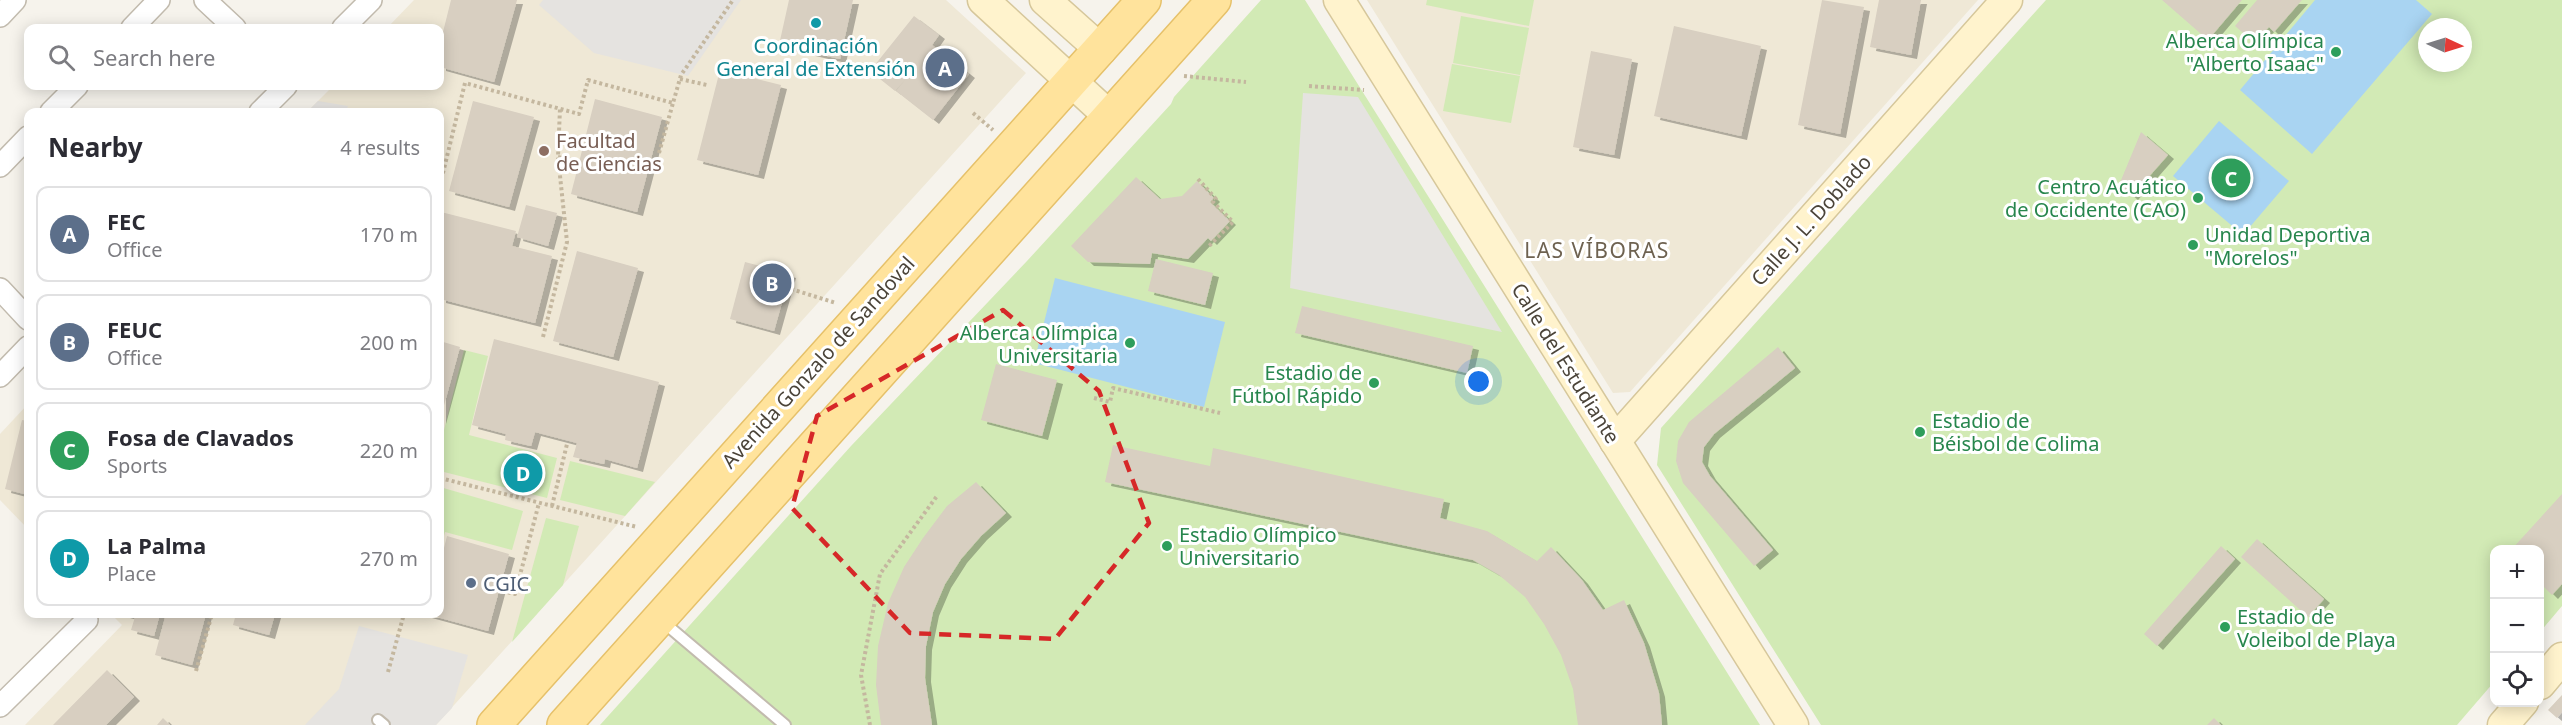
<!DOCTYPE html>
<html lang="en">
<head>
<meta charset="utf-8">
<style>
  body { margin:0; font-family:"Noto Sans",sans-serif; background:#f7f7f7; color:#2b2b33 }
  .controls { position:absolute; right:18px; bottom:18px; display:grid; overflow:hidden; border-radius:12px; box-shadow:0 3px 15px #0003 }
  .controls button { width:54px; height:54px; display:grid; place-items:center; padding:0; border:0; border-bottom:2px solid #e1e1e2; background:#fff; color:#2b2b33; font:30px sans-serif }
  .compass { position:absolute; left:2418px; top:18px; width:54px; height:54px; border-radius:50%; background:#fff; box-shadow:0 3px 15px #0003; rotate:94deg }
  .you { position:absolute; left:1479px; top:382px; width:21px; height:21px; margin:-15px; border:4px solid #fff; border-radius:50%; background:#1a73e8; box-shadow:0 0 0 9px #1a73e833 }
  .badge { display:grid; place-items:center; width:39px; height:39px; border-radius:50%; background:#0b8043; color:#fff; font-size:20px; font-weight:700 }
  .pin { position:absolute; translate:-50% -50%; border:3px solid #fff; box-shadow:0 2px 6px #0006 }
  .list { margin:0; padding:0; list-style:none }
  h2 { display:flex; justify-content:space-between; align-items:center; height:78px; margin:0; padding:0 24px; font-size:26px }
  h2 small { font-size:20px; font-weight:400; color:#7c7c81 }
  .list li { display:grid; grid-template-columns:39px 1fr auto; gap:18px; align-items:center; box-sizing:border-box; height:96px; margin:0 12px 12px; padding:0 12px; border:2px solid #e1e1e2; border-radius:12px }
  .list b { display:block; font-size:22px; white-space:nowrap }
  .list p { margin:0; font-size:20px; white-space:nowrap; color:#7c7c81 }
  .list em { font-size:20px; font-style:normal; color:#7c7c81 }
  .icon { flex:none; width:33px; height:33px; fill:none; stroke:currentColor; stroke-width:2; stroke-linecap:round; stroke-linejoin:round }
  .map { position:relative; flex:none; width:2562px; height:725px; overflow:hidden }
  .search { position:absolute; background:#fff; box-shadow:0 3px 15px #0003; left:24px; top:24px; width:420px; height:66px; display:flex; align-items:center; gap:15px; box-sizing:border-box; padding:0 21px; border-radius:12px; color:#7c7c81; font-size:22px }
  .panel { position:absolute; background:#fff; box-shadow:0 3px 15px #0003; left:24px; top:108px; width:420px; height:510px; border-radius:12px }
  .map>svg:first-child { display:block }
  .education { fill:#efe8d6 }
  .green { fill:#d2eab5; fill-rule:evenodd }
  .parking { fill:#e5e3e0 }
  .water { fill:#a9d4f2 }
  .building { fill:#d8cfc1; filter:url(#shadow) }
  .lines { fill:none; stroke-linecap:round; stroke-linejoin:round }
  .lane-casing { stroke:#c2bbae; stroke-width:14 }
  .street-casing { stroke:#c2bbae; stroke-width:24 }
  .secondary-casing { stroke:#d6c79b; stroke-width:33 }
  .primary-casing { stroke:#e6c16a; stroke-width:36 }
  .path { stroke:#c4b79f; stroke-width:4; stroke-dasharray:3 3; stroke-linecap:butt }
  .lane { stroke:#fff; stroke-width:10 }
  .street { stroke:#fff; stroke-width:21 }
  .secondary { stroke:#fff3cd; stroke-width:30 }
  .primary { stroke:#ffe39c; stroke-width:33 }
  .marked { fill:none; stroke:#d62828; stroke-width:4.5; stroke-dasharray:12 8; stroke-linejoin:round }
  .culture-dot { fill:#0f9aa8; stroke:#fff; stroke-width:2 }
  .leisure-dot { fill:#2e9e5b; stroke:#fff; stroke-width:2 }
  .education-dot { fill:#8d6e63; stroke:#fff; stroke-width:2 }
  .service-dot { fill:#5c6f8a; stroke:#fff; stroke-width:2 }
  .labels { text-anchor:middle; dominant-baseline:central; stroke-width:6; stroke-linejoin:round; paint-order:stroke }
  .leisure-label { font-size:20px; fill:#27864d; stroke:#fff; text-anchor:end }
  .culture-label { font-size:20px; fill:#0d838f; stroke:#fff }
  .education-label { font-size:20px; fill:#785e54; stroke:#fff; text-anchor:start }
  .street-label { font-size:20px; fill:#4b4439; stroke:#fff }
  .service-label { font-size:20px; fill:#4e5e75; stroke:#fff; text-anchor:start }
  .neighbourhood-label { font-size:21px; letter-spacing:1.5px; fill:#6e6250; stroke:#fff }
</style>
</head>
<body>
<div class="map">
<svg width="2562" height="725" viewBox="0 0 2562 725">
  <defs>
    <filter id="shadow"><feDropShadow dx="6" dy="4" stdDeviation="0" flood-color="#0004"/></filter>
  </defs>
  <rect width="100%" height="100%" fill="#f6f3ec"/>
  <!-- education -->
  <g class="education">
    <path d="M414,0H946L1026,73L436,725H25L122,625L111,614H440V112H307L333,86H440V28H387Z"/>
    <path d="M1367,0H1978L1630,392L1613,393Z"/>
    <path d="M28,404V529L0,500V434Z"/>
  </g>
  <!-- green -->
  <g class="green">
    <path d="M1261,0H1305L1760,725H600L851,446L1027,261L1171,104L1174,97Z"/>
    <path d="M1427,0H1534L1529,26L1426,5Z"/>
    <path d="M2046,0H2562V606L2540,632V550H2494V682L2457,725H1821L1657,465L1661,428ZM2427,27H2463V63H2427Z"/>
    <path d="M1461,16L1529,28L1520,75L1453,63Z"/>
    <path d="M1452,64L1520,76L1511,123L1443,111Z"/>
    <path d="M464,350L488,356L469,435L557,458L547,498L440,471V446Z"/>
    <path d="M570,461L655,482L625,516L560,500Z"/>
    <path d="M440,487L523,511L512,550L445,532L440,551Z"/>
    <path d="M546,518L579,526L563,585L512,642Z"/>
  </g>
  <!-- parking -->
  <g class="parking">
    <path d="M543,0H741L688,76L594,53L539,5Z"/>
    <path d="M1303,93L1358,97L1502,332L1290,288Z"/>
    <path d="M318,101L348,106L346,112H307Z"/>
    <path d="M359,626L468,655L452,708L436,725H305L339,689Z"/>
  </g>
  <!-- water -->
  <g class="water">
    <path d="M2315,0H2416L2432,14L2312,154L2240,90Z"/>
    <path d="M2219,121L2289,181L2243,235L2173,176Z"/>
    <path d="M1055,278L1225,322L1204,407L1034,363Z"/>
  </g>
  <!-- building -->
  <g class="building">
    <path d="M451,0H517L494,82L440,67V44Z"/>
    <path d="M789,0H853L840,59L779,45Z"/>
    <path d="M1822,0L1864,7L1840,134L1798,125Z"/>
    <path d="M1879,0H1921L1911,55L1870,47Z"/>
    <path d="M2162,0H2242L2208,40Z"/>
    <path d="M2257,0H2302L2274,32L2269,27L2255,43L2235,26Z"/>
    <path d="M914,16L939,35L932,45L969,74L933,120L896,91L905,80L895,91L870,71Z"/>
    <path d="M1674,26L1761,46L1741,136L1654,116Z"/>
    <path d="M1591,51L1632,59L1614,155L1573,147Z"/>
    <path d="M720,70L781,85L758,175L697,160Z"/>
    <path d="M595,99L662,117L637,212L571,194Z"/>
    <path d="M473,101L534,117L509,207L449,191Z"/>
    <path d="M2141,132L2168,155L2132,196L2119,185Z"/>
    <path d="M1136,177L1160,199L1182,196L1197,181L1214,198L1210,202L1230,221L1211,241L1208,238L1188,259L1152,253L1150,264L1088,262L1071,246Z"/>
    <path d="M526,205L557,213L548,246L517,237Z"/>
    <path d="M441,212L516,231L512,246L552,256L535,323L440,299Z"/>
    <path d="M577,251L638,268L613,357L553,341Z"/>
    <path d="M1156,259L1213,273L1205,305L1148,291Z"/>
    <path d="M745,262L790,274L774,331L730,319Z"/>
    <path d="M1302,306L1473,346L1467,373L1295,333Z"/>
    <path d="M494,339L659,382L637,468L605,459L604,464L573,457L577,443L535,432L531,446L505,440L506,434L472,425Z"/>
    <path d="M440,341L460,347L440,420Z"/>
    <path d="M1778,347L1795,368L1714,434L1704,447L1702,462L1710,476L1773,550L1754,566L1683,483L1676,461L1678,441L1689,422Z"/>
    <path d="M996,364L1057,380L1042,436L981,420Z"/>
    <path d="M22,420L28,421V495L5,489Z"/>
    <path d="M1113,445L1210,466L1213,448L1434,497L1444,499L1440,518L1487,531L1537,561L1551,547L1582,580L1603,610L1624,600L1644,643L1659,693L1662,725H1578L1573,689L1561,655L1544,624L1525,597L1499,575L1473,560L1105,482Z"/>
    <path d="M976,482L1006,513L981,536L961,559L945,584L933,612L926,646L925,678L932,725H881L876,685L878,646L888,603L904,567L923,538L947,506Z"/>
    <path d="M2562,494V584L2552,595L2540,583V550H2511Z"/>
    <path d="M447,536L509,554L488,631L426,614H440V564Z"/>
    <path d="M2257,539L2324,599L2308,617L2241,557Z"/>
    <path d="M2221,546L2235,559L2157,646L2144,634Z"/>
    <path d="M124,614H160L154,636L131,630L135,617Z"/>
    <path d="M166,614H206L192,665L155,655Z"/>
    <path d="M236,614H275L269,635L233,625Z"/>
    <path d="M107,670L134,697L106,725H53Z"/>
    <path d="M2562,695V712L2557,718L2548,710Z"/>
    <path d="M163,718L170,725H157Z"/>
    <path d="M2214,718L2221,725H2207Z"/>
  </g>
  <g class="lines">
    <!-- lane casing -->
    <g class="lane-casing">
      <g id="lane">
        <path d="M662,621L785,725"/>
        <path d="M378,720L384,725"/>
      </g>
    </g>
    <!-- street casing -->
    <g class="street-casing">
      <g id="street">
        <path d="M205,0L235,28"/>
        <path d="M0,16L15,0"/>
        <path d="M132,28L159,0"/>
        <path d="M343,28L371,0"/>
        <path d="M51,112L77,86"/>
        <path d="M260,112L286,86"/>
        <path d="M0,166L28,137"/>
        <path d="M0,289L28,319"/>
        <path d="M0,376L28,347"/>
        <path d="M0,706L87,620"/>
      </g>
    </g>
    <!-- secondary casing -->
    <g class="secondary-casing">
      <g id="secondary">
        <path d="M983,0L1109,116"/>
        <path d="M1045,0L1101,50"/>
        <path d="M1339,0L1793,725"/>
        <path d="M1615,441L2007,0"/>
        <path d="M2540,684L2562,658"/>
        <path d="M2503,725L2523,702"/>
      </g>
    </g>
    <!-- primary casing -->
    <g class="primary-casing">
      <g id="primary">
        <path d="M494,725L1144,0"/>
        <path d="M564,725L1214,0"/>
      </g>
    </g>
    <!-- path -->
    <g class="path">
      <path d="M1184,76L1246,82"/>
      <path d="M680,79L707,85"/>
      <path d="M1309,86L1364,90"/>
      <path d="M973,113L993,130"/>
      <path d="M659,153L673,103"/>
      <path d="M558,157L571,160"/>
      <path d="M1198,179L1216,199L1213,202L1233,222L1209,246"/>
      <path d="M440,185L465,83L579,114L588,80L673,103L681,75L733,0"/>
      <path d="M791,289L836,303"/>
      <path d="M543,337L567,242L558,157L560,108"/>
      <path d="M1094,398L1110,402L1113,388L1220,413"/>
      <path d="M440,478L637,527"/>
      <path d="M552,506L567,444"/>
      <path d="M502,591L515,594L539,503"/>
      <path d="M196,671L212,614"/>
      <path d="M388,672L404,614"/>
      <path d="M870,725L861,675L880,574L937,496"/>
    </g>
    <!-- lane -->
    <use href="#lane" class="lane"/>
    <!-- street -->
    <use href="#street" class="street"/>
    <!-- secondary -->
    <use href="#secondary" class="secondary"/>
    <!-- primary -->
    <use href="#primary" class="primary"/>
  </g>
  <!-- marked area -->
  <path class="marked" d="M1003,310L1099,391L1149,523L1055,639L910,633L792,508L817,416Z"/>
  <!-- markers -->
  <circle class="culture-dot" cx="816" cy="23" r="6"/>
  <g class="leisure-dot">
    <circle cx="2336" cy="52" r="6"/>
    <circle cx="2198" cy="198" r="6"/>
    <circle cx="2193" cy="245" r="6"/>
    <circle cx="1130" cy="343" r="6"/>
    <circle cx="1374" cy="383" r="6"/>
    <circle cx="1920" cy="432" r="6"/>
    <circle cx="1167" cy="546" r="6"/>
    <circle cx="2225" cy="627" r="6"/>
  </g>
  <circle class="education-dot" cx="544" cy="151" r="6"/>
  <circle class="service-dot" cx="471" cy="583" r="6"/>
  <g class="labels">
    <!-- leisure labels -->
    <g class="leisure-label">
      <text x="2324" y="40">Alberca Olímpica<tspan x="2324" dy="23">"Alberto Isaac"</tspan></text>
      <text x="2186" y="186">Centro Acuático<tspan x="2186" dy="23">de Occidente (CAO)</tspan></text>
      <text x="2205" y="234" text-anchor="start">Unidad Deportiva<tspan x="2205" dy="23">"Morelos"</tspan></text>
      <text x="1118" y="332">Alberca Olímpica<tspan x="1118" dy="23">Universitaria</tspan></text>
      <text x="1362" y="372">Estadio de<tspan x="1362" dy="23">Fútbol Rápido</tspan></text>
      <text x="1932" y="420" text-anchor="start">Estadio de<tspan x="1932" dy="23">Béisbol de Colima</tspan></text>
      <text x="1179" y="534" text-anchor="start">Estadio Olímpico<tspan x="1179" dy="23">Universitario</tspan></text>
      <text x="2237" y="616" text-anchor="start">Estadio de<tspan x="2237" dy="23">Voleibol de Playa</tspan></text>
    </g>
    <!-- culture labels -->
    <g class="culture-label">
      <text x="816" y="45">Coordinación<tspan x="816" dy="23">General de Extensión</tspan></text>
    </g>
    <!-- education labels -->
    <g class="education-label">
      <text x="556" y="140">Facultad<tspan x="556" dy="23">de Ciencias</tspan></text>
    </g>
    <!-- street labels -->
    <g class="street-label">
      <text transform="translate(1811 220) rotate(-48)">Calle J. L. Doblado</text>
      <text transform="translate(818 362) rotate(-48)">Avenida Gonzalo de Sandoval</text>
      <text transform="translate(1566 363) rotate(58)">Calle del Estudiante</text>
    </g>
    <!-- service labels -->
    <g class="service-label">
      <text x="483" y="583">CGIC</text>
    </g>
    <!-- neighbourhood labels -->
    <g class="neighbourhood-label">
      <text x="1597" y="250">LAS VÍBORAS</text>
    </g>
  </g>
</svg>
<div class="controls">
<button>+</button>
<button>−</button>
<button><svg class="icon" aria-label="locate" viewBox="0 0 24 24"><circle cx="12" cy="12" r="6"/><path d="M12 2v4M12 18v4M2 12h4M18 12h4"/></svg></button>
</div>
<svg class="compass" viewBox="-18 -18 36 36"><path d="M0-13l5 13h-10z" fill="#e53935"/><path d="M0 13l5-13h-10z" fill="#7c7c81"/></svg>
<div class="you"></div>
<div class="pin badge" style="left:945px;top:68px;background:#5c6f8a">A</div>
<div class="pin badge" style="left:772px;top:283px;background:#5c6f8a">B</div>
<div class="pin badge" style="left:2231px;top:178px;background:#2e9e5b">C</div>
<div class="pin badge" style="left:523px;top:473px;background:#0f9aa8">D</div>
<div class="search"><svg class="icon" aria-label="search" viewBox="0 0 24 24"><circle cx="10" cy="10" r="6"/><path d="M15 15l6 6"/></svg>Search here</div>
<section class="panel">
<h2>Nearby<small>4 results</small></h2>
<ul class="list">
<li><span class="badge" style="background:#5c6f8a">A</span><div><b>FEC</b><p>Office</p></div><em>170 m</em></li>
<li><span class="badge" style="background:#5c6f8a">B</span><div><b>FEUC</b><p>Office</p></div><em>200 m</em></li>
<li><span class="badge" style="background:#2e9e5b">C</span><div><b>Fosa de Clavados</b><p>Sports</p></div><em>220 m</em></li>
<li><span class="badge" style="background:#0f9aa8">D</span><div><b>La Palma</b><p>Place</p></div><em>270 m</em></li>
</ul>
</section>
</div>
</body>
</html>
